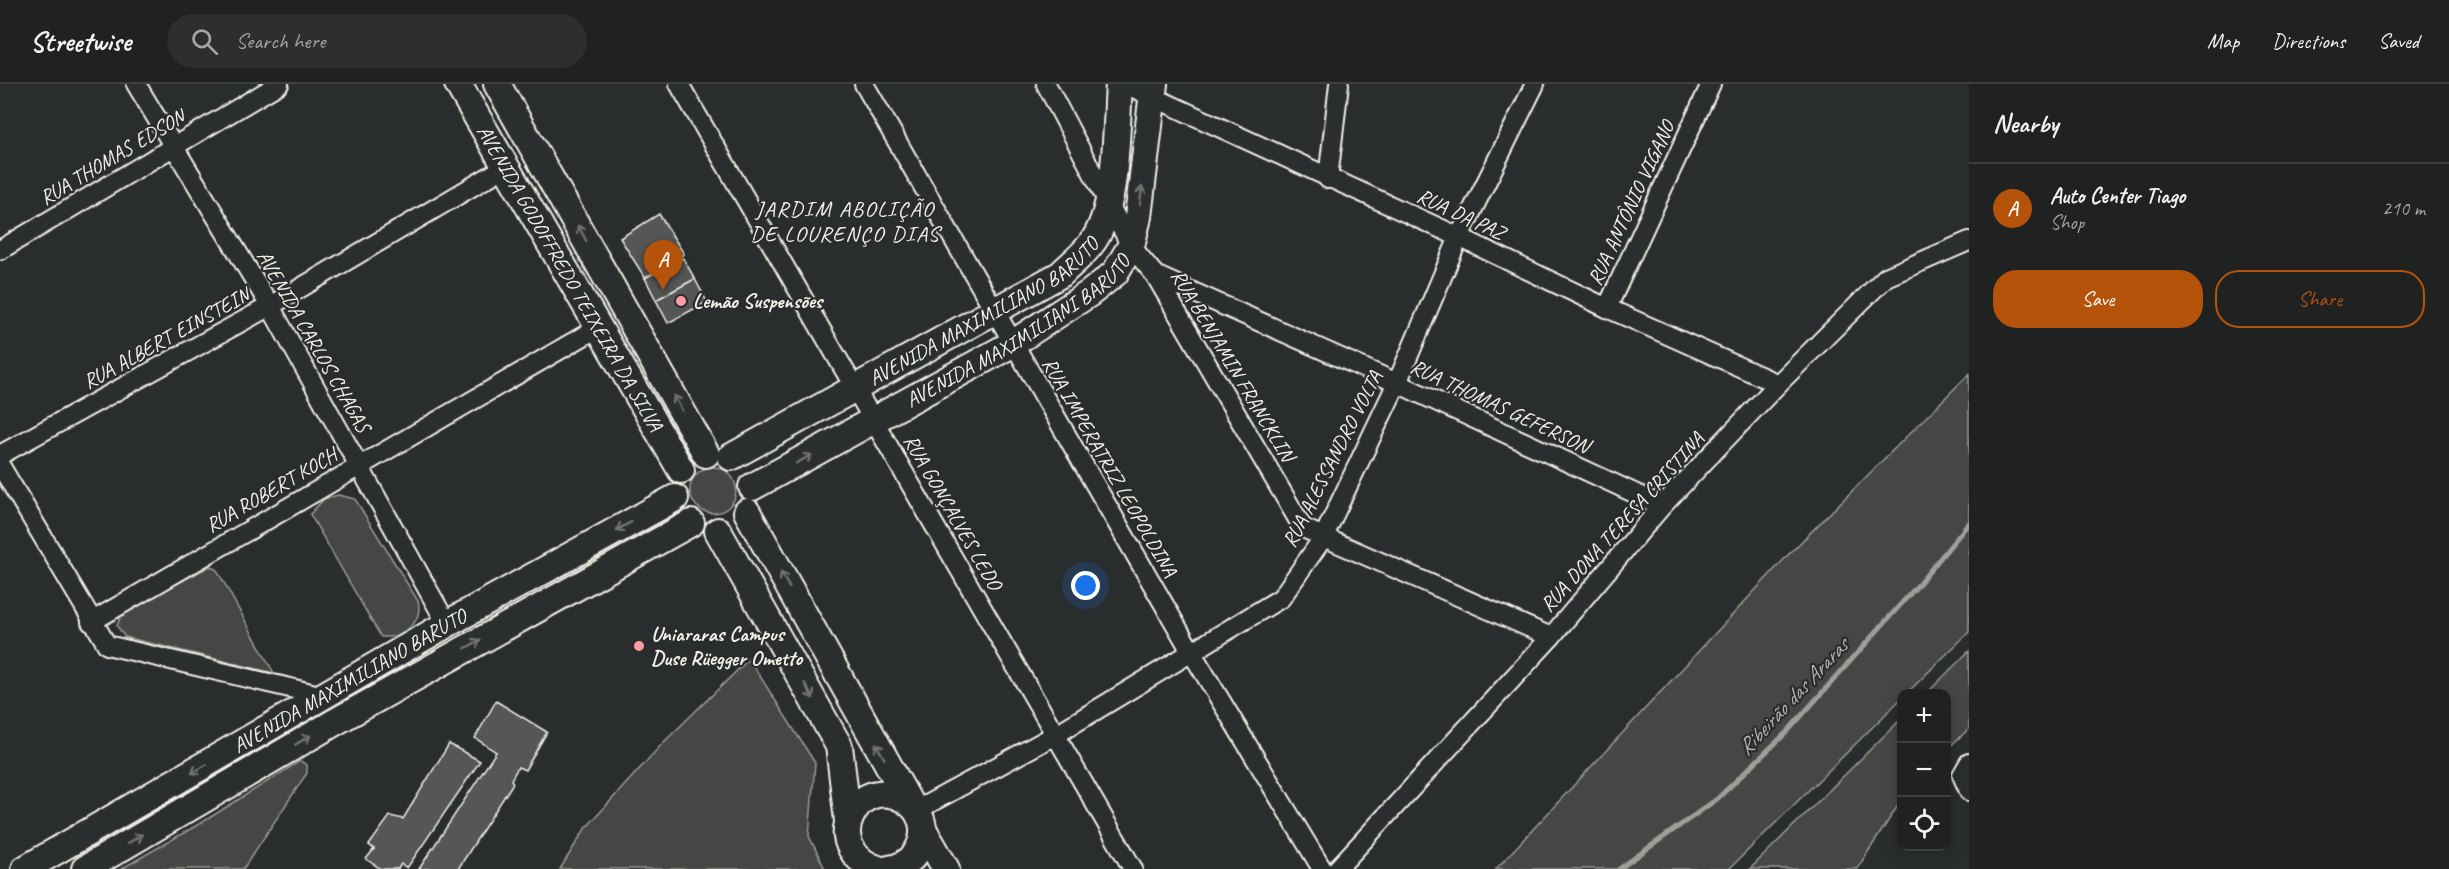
<!DOCTYPE html>
<html lang="en">
<head>
<meta charset="utf-8">
<style>
  body { margin:0; font-family:Caveat,sans-serif; background:#2d2f2f; color:#f1f3f6 }
  .controls { position:absolute; right:18px; bottom:18px; display:grid; overflow:hidden; border-radius:12px; box-shadow:0 3px 15px #0003 }
  .controls button { width:54px; height:54px; display:grid; place-items:center; padding:0; border:0; border-bottom:2px solid #3d3f40; background:#202222; color:#f1f3f6; font:30px sans-serif }
  .you { position:absolute; left:1086px; top:502px; width:21px; height:21px; margin:-15px; border:4px solid #fff; border-radius:50%; background:#1a73e8; box-shadow:0 0 0 9px #1a73e833 }
  .badge { display:grid; place-items:center; width:39px; height:39px; border-radius:50%; background:#b45309; color:#fff; font-size:20px; font-weight:700 }
  .pin { position:absolute; translate:-50% -50px; filter:drop-shadow(0 2px 3px #0008) }
  .pin::after { content:''; position:absolute; top:32px; width:21px; height:18px; background:inherit; clip-path:polygon(0 0,100% 0,50% 100%) }
  .list { margin:0; padding:0; list-style:none }
  h2 { display:flex; justify-content:space-between; align-items:center; height:78px; margin:0; padding:0 24px; font-size:26px }
  h2 small { font-size:20px; font-weight:400; color:#a2a4a5 }
  .list li { display:grid; grid-template-columns:39px 1fr auto; gap:18px; align-items:center; box-sizing:border-box; height:90px; padding:0 24px; border-top:2px solid #3d3f40 }
  .list b { display:block; font-size:22px; white-space:nowrap }
  .list p { margin:0; font-size:20px; white-space:nowrap; color:#a2a4a5 }
  .list em { font-size:20px; font-style:normal; color:#a2a4a5 }
  .actions { display:flex; gap:12px; padding:18px 24px }
  .actions a { flex:1; padding:14px 0; border:2px solid #b45309; border-radius:24px; text-align:center; font-size:21px; color:#b45309 }
  .actions .main { background:#b45309; color:#fff }
  .icon { flex:none; width:33px; height:33px; fill:none; stroke:currentColor; stroke-width:2; stroke-linecap:round; stroke-linejoin:round }
  .map { position:relative; flex:none; width:1969px; height:785px; overflow:hidden }
  header { display:flex; align-items:center; gap:36px; box-sizing:border-box; height:84px; padding:0 30px; background:#202222; border-bottom:2px solid #3d3f40 }
  header strong { font-size:28px }
  nav { display:flex; gap:33px; margin-inline-start:auto; font-size:21px }
  .search { width:420px; height:54px; background:#2d2f2f; display:flex; align-items:center; gap:15px; box-sizing:border-box; padding:0 21px; border-radius:33px; color:#a2a4a5; font-size:22px }
  main { display:flex }
  aside { flex:1; background:#202222 }
  .map>svg:first-child { display:block }
  .green { fill:#444645; stroke:#9c9c96; stroke-width:1.5 }
  .lines { fill:none; stroke-linecap:round; stroke-linejoin:round }
  .stream { stroke:#9f9f9a; stroke-width:5 }
  .building { fill:#555756; stroke:#f4f1e8; stroke-width:1.5 }
  .street-casing { stroke:#f4f1e8; stroke-width:22 }
  .secondary-casing { stroke:#f4f1e8; stroke-width:30 }
  .street { stroke:#2a2d2e; stroke-width:18 }
  .secondary { stroke:#2a2d2e; stroke-width:26 }
  .oneway { stroke:#71726f }
  .poi-dot { fill:#ff9aa2; stroke:#2a2d2e; stroke-width:2 }
  .labels { text-anchor:middle; dominant-baseline:central; stroke-width:4.5; stroke-linejoin:round; paint-order:stroke }
  .street-label { font-size:21px; fill:#f4f1e8; stroke:#2a2d2e }
  .poi-label { font-size:21px; font-weight:bold; fill:#f4f1e8; stroke:#2a2d2e; text-anchor:start }
  .neighbourhood-label { font-size:22px; letter-spacing:1.5px; fill:#f4f1e8; stroke:#2a2d2e }
  .water-label { font-size:22px; font-style:italic; fill:#b5b3ae; stroke:#2a2d2e }
</style>
</head>
<body>
<header>
<strong>Streetwise</strong>
<div class="search"><svg class="icon" aria-label="search" viewBox="0 0 24 24"><circle cx="10" cy="10" r="6"/><path d="M15 15l6 6"/></svg>Search here</div>
<nav><a>Map</a><a>Directions</a><a>Saved</a></nav>
</header>
<main>
<div class="map">
<svg width="1969" height="785" viewBox="0 0 1969 785">
  <rect width="100%" height="100%" fill="#2a2d2e"/>
  <filter id="ink" filterUnits="userSpaceOnUse"><feTurbulence type="fractalNoise" baseFrequency=".0167" numOctaves="2"/><feDisplacementMap in="SourceGraphic" scale="12" xChannelSelector="R" yChannelSelector="G"/><feConvolveMatrix kernelMatrix="1 2 1 2 8 2 1 2 1" color-interpolation-filters="sRGB"/></filter>
  <g filter="url(#ink)">
    <!-- green -->
    <g class="green">
      <path d="M1969,290V548L1907,609L1902,610L1901,615L1729,785H1496L1788,471Z"/>
      <circle cx="713" cy="406" r="23"/>
      <path d="M338,411L355,415L418,517C422,535 412,542 399,553H381L310,430L324,415Z"/>
      <path d="M210,482L217,486L274,589L125,553L117,542L122,529Z"/>
      <path d="M1969,567V645L1947,665L1946,610L1927,609Z"/>
      <path d="M749,575L815,679L809,752L825,785H560L585,745L663,659Z"/>
      <path d="M1901,635V717L1857,785H1750Z"/>
      <path d="M300,677L307,681V689L243,785H121L206,736Z"/>
    </g>
    <g class="lines">
      <!-- stream -->
      <path class="stream" d="M1619,785L1717,715L1787,648L1918,501L1969,439"/>
    </g>
    <!-- building -->
    <g class="building">
      <path d="M659,130L684,170L645,194L620,154Z"/>
      <path d="M683,174L695,195L656,216L645,194Z"/>
      <path d="M695,195L707,218L668,239L656,216Z"/>
      <path d="M496,617L547,648L525,686L518,683L511,696L513,699L458,785H419L496,668L475,654Z"/>
      <path d="M449,660L480,677L407,784L401,780L398,785H381L366,775L374,765L369,761L390,732L403,735Z"/>
    </g>
    <g class="lines">
      <!-- street casing -->
      <g class="street-casing">
        <g id="street">
          <path d="M136,0L270,222L447,540"/>
          <path d="M679,0L1133,785"/>
          <path d="M864,0L1192,569L1322,785"/>
          <path d="M1046,0L1131,162L1155,191L1303,444L1551,553"/>
          <path d="M1125,0L1459,153L1607,224L1778,300"/>
          <path d="M1328,95L1339,0"/>
          <path d="M0,166L279,0"/>
          <path d="M1155,191L1397,299L1662,422"/>
          <path d="M1607,224L1711,0"/>
          <path d="M0,371L270,222L507,82"/>
          <path d="M0,381L107,561L324,612"/>
          <path d="M91,538L599,243"/>
          <path d="M1969,679L1962,691L1969,707"/>
          <path d="M917,726L1055,651L1281,514L1323,454L1397,299L1459,153L1535,0"/>
          <path d="M1337,785L1551,553L1662,422L1778,300L1886,193L1969,157"/>
        </g>
      </g>
      <!-- secondary casing -->
      <g class="secondary-casing">
        <g id="secondary">
          <path id="s1" d="M458,0L681,386"/>
          <path d="M497,0L706,370"/>
          <path id="s2" d="M731,373L1061,190C1071,180 1083,171 1091,160C1118,127 1116,43 1119,0"/>
          <path id="s3" d="M752,403L1012,260L1090,209L1115,189L1131,162L1138,133L1154,0"/>
          <path d="M747,428L909,718"/>
          <path d="M718,447L839,662L848,737"/>
          <path d="M923,745L946,785"/>
          <path id="s4" d="M25,785L447,540L675,414"/>
          <path d="M85,785L335,638L691,439"/>
          <path d="M878,785C855,778 839,756 851,732C873,683 946,723 916,769C910,778 899,784 889,785"/>
        </g>
      </g>
      <!-- street -->
      <use href="#street" class="street"/>
      <!-- secondary -->
      <use href="#secondary" class="secondary"/>
    </g>
    <!-- one-way arrows -->
    <defs><path id="oneway-shaft" d="M-6 0H5M1.5-3L5.5 0L1.5 3" fill="none" stroke-width="1.6" stroke-linecap="round" stroke-linejoin="round" transform="scale(1.5)"/></defs>
    <g class="oneway">
      <use href="#oneway-shaft" transform="translate(1141 111) rotate(-83)"/>
      <use href="#oneway-shaft" transform="translate(582 149) rotate(-119)"/>
      <use href="#oneway-shaft" transform="translate(678 319) rotate(-119)"/>
      <use href="#oneway-shaft" transform="translate(804 375) rotate(-29)"/>
      <use href="#oneway-shaft" transform="translate(624 442) rotate(151)"/>
      <use href="#oneway-shaft" transform="translate(785 496) rotate(-119)"/>
      <use href="#oneway-shaft" transform="translate(473 560) rotate(-29)"/>
      <use href="#oneway-shaft" transform="translate(809 607) rotate(61)"/>
      <use href="#oneway-shaft" transform="translate(303 656) rotate(-31)"/>
      <use href="#oneway-shaft" transform="translate(880 667) rotate(-119)"/>
      <use href="#oneway-shaft" transform="translate(199 685) rotate(150)"/>
      <use href="#oneway-shaft" transform="translate(135 755) rotate(-31)"/>
    </g>
  </g>
  <!-- markers -->
  <g class="poi-dot">
    <circle cx="681" cy="217" r="6"/>
    <circle cx="639" cy="562" r="6"/>
  </g>
  <g class="labels">
    <!-- street labels -->
    <g class="street-label">
      <text transform="translate(112 73) rotate(-31)">RUA THOMAS EDSON</text>
      <text transform="translate(1631 119) rotate(-65)">RUA ANTÔNIO VIGANO</text>
      <text transform="translate(1461 130) rotate(25)">RUA DA PAZ</text>
      <text stroke="none"><textPath href="#s1" startOffset="224">AVENIDA GODOFFREDO TEIXEIRA DA SILVA</textPath></text>
      <text stroke="none"><textPath href="#s2" startOffset="292">AVENIDA MAXIMILIANO BARUTO</textPath></text>
      <text stroke="none"><textPath href="#s3" startOffset="309">AVENIDA MAXIMILIANI BARUTO</textPath></text>
      <text transform="translate(166 254) rotate(-29)">RUA ALBERT EINSTEIN</text>
      <text transform="translate(314 257) rotate(60)">AVENIDA CARLOS CHAGAS</text>
      <text transform="translate(1233 281) rotate(59)">RUA BENJAMIN FRANCKLIN</text>
      <text transform="translate(1500 322) rotate(25)">RUA THOMAS GEFERSON</text>
      <text transform="translate(1332 375) rotate(-63)">RUA ALESSANDRO VOLTA</text>
      <text transform="translate(1110 383) rotate(60)">RUA IMPERATRIZ LEOPOLDINA</text>
      <text transform="translate(271 406) rotate(-30)">RUA ROBERT KOCH</text>
      <text transform="translate(953 428) rotate(60)">RUA GONÇALVES LEDO</text>
      <text transform="translate(1622 438) rotate(-48)">RUA DONA TERESA CRISTINA</text>
      <text stroke="none"><textPath href="#s4" startOffset="375">AVENIDA MAXIMILIANO BARUTO</textPath></text>
    </g>
    <!-- poi labels -->
    <g class="poi-label">
      <text x="693" y="217">Lemão Suspensões</text>
      <text x="651" y="550">Uniararas Campus<tspan x="651" dy="24">Duse Rüegger Ometto</tspan></text>
    </g>
    <!-- neighbourhood labels -->
    <g class="neighbourhood-label">
      <text x="845" y="125">JARDIM ABOLIÇÃO<tspan x="845" dy="25">DE LOURENÇO DIAS</tspan></text>
    </g>
    <!-- water labels -->
    <g class="water-label">
      <text transform="translate(1793 613) rotate(-47)">Ribeirão das Araras</text>
    </g>
  </g>
</svg>
<div class="controls">
<button>+</button>
<button>−</button>
<button><svg class="icon" aria-label="locate" viewBox="0 0 24 24"><circle cx="12" cy="12" r="6"/><path d="M12 2v4M12 18v4M2 12h4M18 12h4"/></svg></button>
</div>
<div class="you"></div>
<div class="pin badge" style="left:663px;top:206px">A</div>
</div>
<aside>
<h2>Nearby<small></small></h2>
<ul class="list">
<li><span class="badge">A</span><div><b>Auto Center Tiago</b><p>Shop</p></div><em>210 m</em></li>
</ul>
<div class="actions"><a class="main">Save</a><a>Share</a></div>
</aside>
</main>
</body>
</html>
